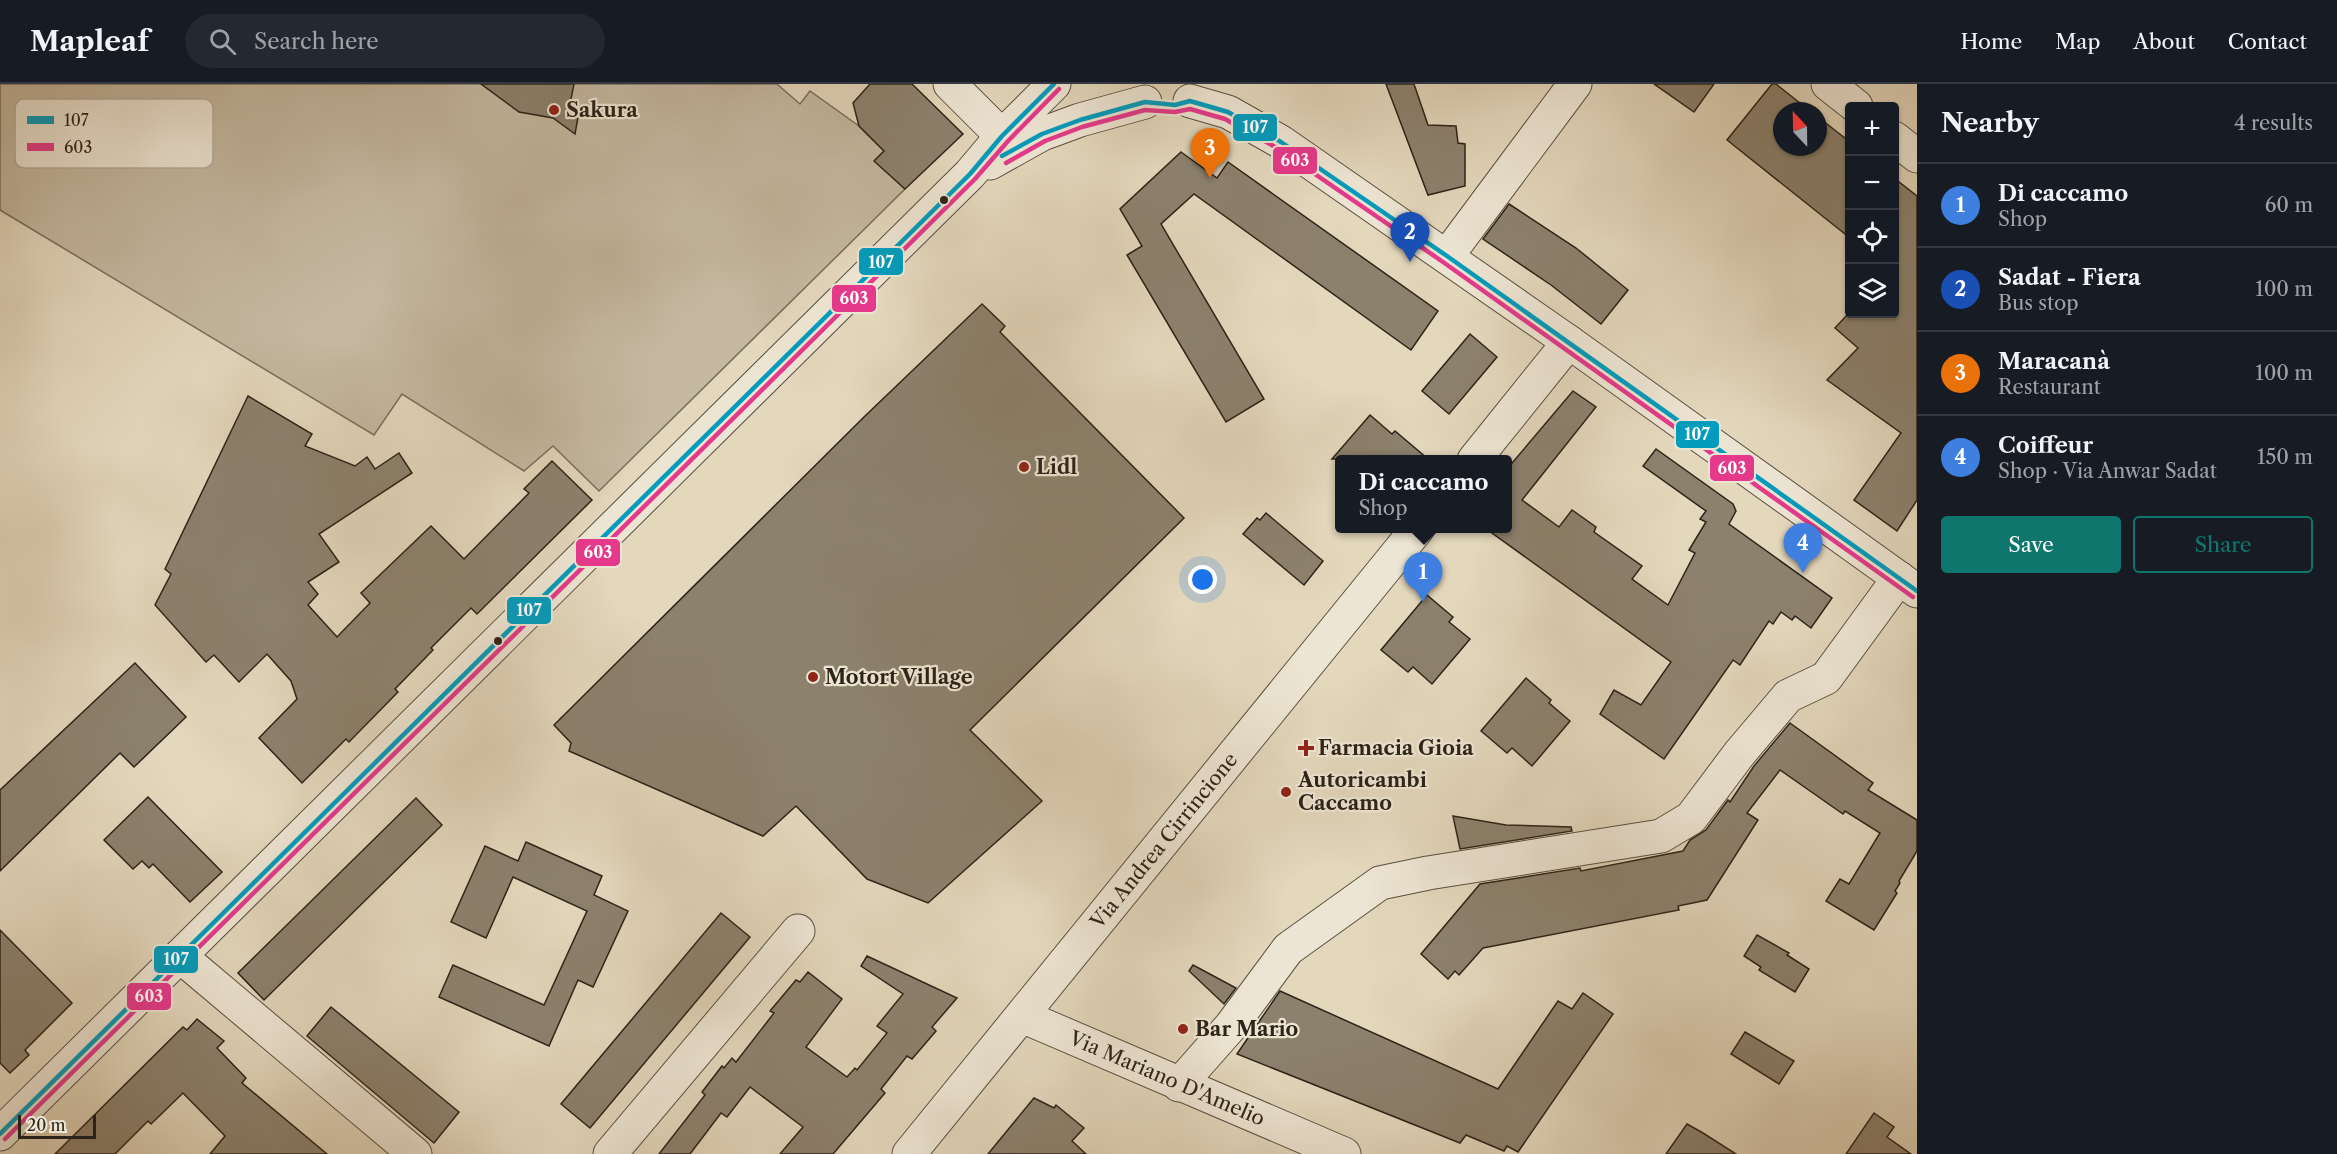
<!DOCTYPE html>
<html lang="en">
<head>
<meta charset="utf-8">
<style>
  body { margin:0; font-family:"Libre Caslon Text",serif; background:#242831; color:#f1f3f6 }
  .controls { position:absolute; right:18px; top:18px; display:grid; overflow:hidden; border-radius:6px; box-shadow:0 2px 4px #0004 }
  .controls button { width:54px; height:54px; display:grid; place-items:center; padding:0; border:0; border-bottom:2px solid #363941; background:#171b24; color:#f1f3f6; font:30px sans-serif }
  .compass { position:absolute; left:1773px; top:18px; width:54px; height:54px; border-radius:50%; background:#171b24; box-shadow:0 2px 4px #0004; rotate:338deg }
  .scale { position:absolute; left:18px; bottom:15px; width:78px; box-sizing:border-box; padding-left:6px; border:3px solid #2d2318; border-top:0; font-size:16px; line-height:21px; white-space:nowrap; color:#2d2318; -webkit-text-stroke:4px #ede5d3; paint-order:stroke }
  .you { position:absolute; left:1203px; top:496px; width:21px; height:21px; margin:-15px; border:4px solid #fff; border-radius:50%; background:#1a73e8; box-shadow:0 0 0 9px #1a73e833 }
  .badge { display:grid; place-items:center; width:39px; height:39px; border-radius:50%; background:#0f766e; color:#fff; font-size:20px; font-weight:700 }
  .pin { position:absolute; translate:-50% -50px; filter:drop-shadow(0 2px 3px #0008) }
  .pin::after { content:''; position:absolute; top:32px; width:21px; height:18px; background:inherit; clip-path:polygon(0 0,100% 0,50% 100%) }
  .popup { position:absolute; left:1335px; top:371px; width:177px; height:78px; box-sizing:border-box; display:grid; place-content:center; border-radius:6px; background:#171b24; filter:drop-shadow(0 2px 4px #0005); font-size:20px; white-space:nowrap; color:#9ea1a6 }
  .popup b { font-size:22px; color:#f1f3f6 }
  .popup::after { content:''; position:absolute; left:50%; top:100%; margin-left:-12px; border:12px solid transparent; border-top-color:#171b24 }
  .list { margin:0; padding:0; list-style:none }
  h2 { display:flex; justify-content:space-between; align-items:center; height:78px; margin:0; padding:0 24px; font-size:26px }
  h2 small { font-size:20px; font-weight:400; color:#9ea1a6 }
  .list li { display:grid; grid-template-columns:39px 1fr auto; gap:18px; align-items:center; box-sizing:border-box; height:84px; padding:0 24px; border-top:2px solid #363941 }
  .list b { display:block; font-size:22px; white-space:nowrap }
  .list p { margin:0; font-size:20px; white-space:nowrap; color:#9ea1a6 }
  .list em { font-size:20px; font-style:normal; color:#9ea1a6 }
  .actions { display:flex; gap:12px; padding:18px 24px }
  .actions a { flex:1; padding:14px 0; border:2px solid #0f766e; border-radius:6px; text-align:center; font-size:21px; color:#0f766e }
  .actions .main { background:#0f766e; color:#fff }
  .icon { flex:none; width:33px; height:33px; fill:none; stroke:currentColor; stroke-width:2; stroke-linecap:round; stroke-linejoin:round }
  .map { position:relative; flex:none; width:1917px; height:1070px; overflow:hidden }
  header { display:flex; align-items:center; gap:36px; box-sizing:border-box; height:84px; padding:0 30px; background:#171b24; border-bottom:2px solid #363941 }
  header strong { font-size:28px }
  nav { display:flex; gap:33px; margin-inline-start:auto; font-size:21px }
  .search { width:420px; height:54px; background:#242831; display:flex; align-items:center; gap:15px; box-sizing:border-box; padding:0 21px; border-radius:33px; color:#9ea1a6; font-size:22px }
  main { display:flex }
  aside { flex:1; background:#171b24 }
  .map>svg:first-child { display:block }
  .green { fill:#c4b8a0; stroke:#786e5c; stroke-width:1.5 }
  .building { fill:#8c816d; stroke:#2d2318; stroke-width:1.5 }
  .lines { fill:none; stroke-linecap:round; stroke-linejoin:round }
  .minor-casing { stroke:#5a5041; stroke-width:35 }
  .minor { stroke:#ede5d3; stroke-width:33 }
  .bus-1-casing { stroke:#ede5d3; stroke-width:9 }
  .bus-2-casing { stroke:#ede5d3; stroke-width:9 }
  .bus-1 { stroke:#049cbc; stroke-width:4.5 }
  .bus-2 { stroke:#e5398b; stroke-width:4.5 }
  .poi-dot { fill:#8f2418; stroke:#ede5d3; stroke-width:2 }
  .bus-dot { fill:#2d2318; stroke:#ede5d3; stroke-width:2 }
  .labels { text-anchor:middle; dominant-baseline:central; stroke-width:4.5; stroke-linejoin:round; paint-order:stroke }
  .poi-label { font-size:20px; font-weight:bold; fill:#2d2318; stroke:#ede5d3; text-anchor:start }
  .street-label { font-size:20px; fill:#2d2318; stroke:#ede5d3 }
  .key { fill:#ede5d3; stroke:#b3ab9b; stroke-width:1.5 }
  .key-label { font-size:16px; fill:#2d2318 }
  .line-badge { stroke:#ede5d3; stroke-width:2 }
  .badge-label { font-size:16px; text-anchor:middle; font-weight:bold; fill:#fff }
</style>
</head>
<body>
<header>
<strong>Mapleaf</strong>
<div class="search"><svg class="icon" aria-label="search" viewBox="0 0 24 24"><circle cx="10" cy="10" r="6"/><path d="M15 15l6 6"/></svg>Search here</div>
<nav><a>Home</a><a>Map</a><a>About</a><a>Contact</a></nav>
</header>
<main>
<div class="map">
<svg width="1917" height="1070" viewBox="0 0 1917 1070">
  <rect width="100%" height="100%" fill="#e3d7bc"/>
  <filter id="stains"><feTurbulence type="fractalNoise" baseFrequency=".00333" numOctaves="4"/><feColorMatrix values="0 0 0 0 .2 0 0 0 0 .09 0 0 0 0 .02 0 0 0 .5 -.17"/></filter>
  <radialGradient id="worn" r=".72"><stop offset=".6" stop-color="#630" stop-opacity="0"/><stop offset="1" stop-color="#630" stop-opacity=".3"/></radialGradient>
  <!-- green -->
  <path class="green" d="M0,0H777L800,20L810,7L859,42L884,67L875,77L905,105L599,407L553,362L524,387L402,310L374,351L0,126Z"/>
  <!-- building -->
  <g class="building">
    <path d="M481,0H574L570,20L580,22L575,50L553,34L519,28Z"/>
    <path d="M870,0H912L963,50L905,105L874,77L884,67L859,42L853,19Z"/>
    <path d="M1386,0H1414L1428,41L1456,42L1458,59L1465,60V102L1428,111Z"/>
    <path d="M1654,0H1714L1694,28Z"/>
    <path d="M1772,0H1776L1810,27H1782V63H1818V33L1850,58V154L1727,56Z"/>
    <path d="M1181,68L1217,94L1228,78L1438,227L1411,266L1194,110L1161,140L1264,315L1226,338L1127,171L1142,162L1120,125Z"/>
    <path d="M1894,94L1917,112V416L1897,447L1854,416L1901,349L1827,296L1858,264L1835,244L1848,230H1894Z"/>
    <path d="M1509,120L1576,164L1628,206L1601,240L1551,201L1483,155Z"/>
    <path d="M982,220L1005,242L1000,248L1184,434L970,646L1042,717L928,819L867,795L796,722L763,752L569,667L571,659L554,641L865,332Z"/>
    <path d="M1470,250L1497,273L1449,330L1422,307Z"/>
    <path d="M1573,307L1596,323L1522,416L1559,443L1572,426L1596,443L1594,448L1642,482L1632,495L1668,521L1695,469L1689,466L1706,438L1700,435L1706,427L1643,382L1656,365L1733,420L1736,427L1729,440L1832,514L1811,544L1795,532L1792,536L1781,528L1773,540L1769,537L1740,581L1733,576L1664,675L1600,630L1614,606L1641,621L1671,578L1485,444H1507V385Z"/>
    <path d="M248,312L312,350L305,362L355,382L367,373L375,385L399,369L412,389L319,450L339,478L308,498L318,510L308,521L337,553L370,519L361,509L431,442L464,475L529,409L524,405L552,377L592,416L477,530L471,524L431,564L433,566L395,605L398,608L349,658L346,655L302,699L259,654L297,615L291,597L267,570L239,598L214,571L206,578L155,521L171,490L165,485Z"/>
    <path d="M1370,331L1392,350L1395,347L1428,375H1332Z"/>
    <path d="M1266,429L1323,477L1304,501L1243,450L1257,434L1260,436Z"/>
    <path d="M1427,511L1453,533L1449,538L1470,555L1432,600L1413,583L1408,588L1381,566Z"/>
    <path d="M135,579L186,633L134,683L120,669L0,787V706Z"/>
    <path d="M1526,594L1551,616L1549,619L1570,637L1532,682L1512,664L1507,669L1481,647Z"/>
    <path d="M1790,639L1873,699L1868,706L1917,736V767L1899,797L1900,799L1895,807L1897,809L1874,846L1826,817L1840,795L1849,800L1880,749L1845,727L1843,730L1780,686L1747,729L1758,736L1707,816L1678,822L1679,826L1483,864L1459,891L1455,887L1448,895L1421,870L1480,800L1580,784L1581,787L1683,767L1690,756L1706,746L1728,716L1730,718L1754,682Z"/>
    <path d="M148,713L222,788L190,818L153,780L149,784L142,777L133,785L104,756Z"/>
    <path d="M416,714L442,741L264,916L238,889Z"/>
    <path d="M1453,732L1506,741L1571,743L1572,747L1460,765Z"/>
    <path d="M526,758L602,792L594,811L628,827L593,903L578,896L549,962L439,913L453,881L544,921L587,827L513,793L486,854L451,838L485,762L518,777Z"/>
    <path d="M721,829L750,853L590,1044L561,1020Z"/>
    <path d="M0,846L72,919L25,966L29,971L10,989L0,979Z"/>
    <path d="M1757,851L1789,869L1787,871L1809,885L1795,908L1759,886L1761,883L1744,872Z"/>
    <path d="M867,872L957,914L932,943L936,947L912,975L907,972L881,1005L885,1009L833,1070H780L803,1043L750,1003L727,1033L721,1029L690,1070H659L705,1011L702,1008L722,982L724,984L732,974L736,978L774,929L770,927L796,896L800,898L808,888L842,915L806,963L847,993L855,984L857,986L887,949L877,942L903,910L861,882Z"/>
    <path d="M1193,881L1236,904L1224,920L1189,887Z"/>
    <path d="M1280,907L1498,1005L1558,917L1572,925L1583,909L1613,930L1518,1068L1507,1062L1504,1067L1466,1051L1460,1059L1237,970Z"/>
    <path d="M331,923L459,1028L434,1059L307,952Z"/>
    <path d="M197,935L224,957L217,964L246,994L242,999L327,1070H210L225,1052L183,1009L151,1040L148,1037L115,1070H55L183,943L187,946Z"/>
    <path d="M1745,948L1794,977L1779,1000L1731,970Z"/>
    <path d="M1034,1014L1054,1024L1056,1021L1084,1044L1072,1057L1086,1070H988Z"/>
    <path d="M1874,1029L1894,1043L1887,1053L1911,1070H1846Z"/>
    <path d="M1687,1040L1703,1049L1736,1070H1666Z"/>
  </g>
  <g class="lines">
    <!-- minor casing -->
    <g class="minor-casing">
      <g id="minor">
        <path d="M950,0L1002,52"/>
        <path d="M1828,0L1856,22"/>
        <path d="M1190,17L1228,28L1281,58L1569,258L1917,507"/>
        <path d="M1894,54L1917,72"/>
        <path d="M990,79L1042,50L1080,36L1145,18"/>
        <path d="M1447,172L1575,0"/>
        <path d="M1474,376L1569,258"/>
        <path d="M180,872L415,1070"/>
        <path id="s1" d="M1022,932L1344,1070"/>
        <path d="M1179,1001L1231,942L1288,865L1380,799L1428,789L1661,752L1691,734L1739,670L1788,612L1826,594L1899,494"/>
        <path d="M0,1050L970,90L1002,52L1054,0"/>
        <path d="M610,1070L798,847"/>
        <path id="s2" d="M909,1070L1418,444"/>
      </g>
    </g>
    <!-- minor -->
    <use href="#minor" class="minor"/>
    <!-- bus-1 casing -->
    <g class="bus-1-casing">
      <g id="bus-1">
        <path d="M1002,72L1042,50L1080,36L1145,18L1175,21L1190,17L1228,28L1281,58L1447,172L1917,507"/>
        <path d="M0,1050L970,90L1002,52L1054,0"/>
      </g>
    </g>
    <!-- bus-2 casing -->
    <g class="bus-2-casing">
      <g id="bus-2">
        <path d="M1006,79L1045,57L1082,43L1145,26L1175,28L1190,25L1225,35L1277,64L1443,178L1913,513"/>
        <path d="M5,1055L975,95L1008,57L1059,5"/>
      </g>
    </g>
    <!-- bus-1 -->
    <use href="#bus-1" class="bus-1"/>
    <!-- bus-2 -->
    <use href="#bus-2" class="bus-2"/>
  </g>
  <!-- markers -->
  <g class="poi-dot">
    <circle cx="554" cy="26" r="6"/>
    <circle cx="1024" cy="383" r="6"/>
    <circle cx="813" cy="593" r="6"/>
    <path d="M1303 655h6v6h6v6h-6v6h-6v-6h-6v-6h6z"/>
    <circle cx="1286" cy="708" r="6"/>
    <circle cx="1183" cy="945" r="6"/>
  </g>
  <g class="bus-dot">
    <circle cx="944" cy="116" r="5"/>
    <circle cx="498" cy="557" r="5"/>
  </g>
  <g class="labels">
    <!-- poi labels -->
    <g class="poi-label">
      <text x="566" y="26">Sakura</text>
      <text x="1036" y="383">Lidl</text>
      <text x="825" y="593">Motort Village</text>
      <text x="1318" y="664">Farmacia Gioia</text>
      <text x="1298" y="696">Autoricambi<tspan x="1298" dy="23">Caccamo</tspan></text>
      <text x="1195" y="945">Bar Mario</text>
    </g>
    <!-- street labels -->
    <g class="street-label">
      <text stroke="none"><textPath href="#s2" startOffset="404">Via Andrea Cirrincione</textPath></text>
      <text stroke="none"><textPath href="#s1" startOffset="158">Via Mariano D'Amelio</textPath></text>
    </g>
  </g>
  <!-- legend -->
  <rect x="15" y="15" width="198" height="69" rx="9" class="key"/>
  <rect x="27" y="32" width="27" height="8" fill="#049cbc"/>
  <rect x="27" y="59" width="27" height="8" fill="#e5398b"/>
  <g class="key-label">
    <text x="64" y="42">107</text>
    <text x="64" y="69">603</text>
  </g>
  <g class="line-badge">
    <rect x="1232" y="29" width="46" height="29" rx="6" fill="#049cbc"/>
    <rect x="1272" y="62" width="46" height="29" rx="6" fill="#e5398b"/>
    <rect x="858" y="163" width="46" height="29" rx="6" fill="#049cbc"/>
    <rect x="831" y="200" width="46" height="29" rx="6" fill="#e5398b"/>
    <rect x="1675" y="336" width="45" height="29" rx="6" fill="#049cbc"/>
    <rect x="1709" y="370" width="46" height="28" rx="6" fill="#e5398b"/>
    <rect x="575" y="454" width="46" height="29" rx="6" fill="#e5398b"/>
    <rect x="506" y="512" width="46" height="29" rx="6" fill="#049cbc"/>
    <rect x="153" y="861" width="46" height="29" rx="6" fill="#049cbc"/>
    <rect x="126" y="898" width="46" height="29" rx="6" fill="#e5398b"/>
  </g>
  <g class="badge-label">
    <text x="1255" y="49">107</text>
    <text x="1295" y="82">603</text>
    <text x="881" y="184">107</text>
    <text x="854" y="220">603</text>
    <text x="1697" y="356">107</text>
    <text x="1732" y="390">603</text>
    <text x="598" y="474">603</text>
    <text x="529" y="532">107</text>
    <text x="176" y="881">107</text>
    <text x="149" y="918">603</text>
  </g>
  <rect width="100%" height="100%" filter="url(#stains)"/>
  <rect width="100%" height="100%" fill="url(#worn)"/>
</svg>
<div class="controls">
<button>+</button>
<button>−</button>
<button><svg class="icon" aria-label="locate" viewBox="0 0 24 24"><circle cx="12" cy="12" r="6"/><path d="M12 2v4M12 18v4M2 12h4M18 12h4"/></svg></button>
<button><svg class="icon" aria-label="layers" viewBox="0 0 24 24"><path d="M12 4l9 5-9 5-9-5zM3 14l9 5 9-5"/></svg></button>
</div>
<svg class="compass" viewBox="-18 -18 36 36"><path d="M0-13l5 13h-10z" fill="#e53935"/><path d="M0 13l5-13h-10z" fill="#9ea1a6"/></svg>
<div class="scale">20 m</div>
<div class="you"></div>
<div class="pin badge" style="left:1423px;top:518px;background:#3f7fe0">1</div>
<div class="popup"><b>Di caccamo</b>Shop</div>
<div class="pin badge" style="left:1410px;top:178px;background:#1a4fb4">2</div>
<div class="pin badge" style="left:1210px;top:94px;background:#e8710a">3</div>
<div class="pin badge" style="left:1803px;top:489px;background:#3f7fe0">4</div>
</div>
<aside>
<h2>Nearby<small>4 results</small></h2>
<ul class="list">
<li><span class="badge" style="background:#3f7fe0">1</span><div><b>Di caccamo</b><p>Shop</p></div><em>60 m</em></li>
<li><span class="badge" style="background:#1a4fb4">2</span><div><b>Sadat - Fiera</b><p>Bus stop</p></div><em>100 m</em></li>
<li><span class="badge" style="background:#e8710a">3</span><div><b>Maracanà</b><p>Restaurant</p></div><em>100 m</em></li>
<li><span class="badge" style="background:#3f7fe0">4</span><div><b>Coiffeur</b><p>Shop · Via Anwar Sadat</p></div><em>150 m</em></li>
</ul>
<div class="actions"><a class="main">Save</a><a>Share</a></div>
</aside>
</main>
</body>
</html>
